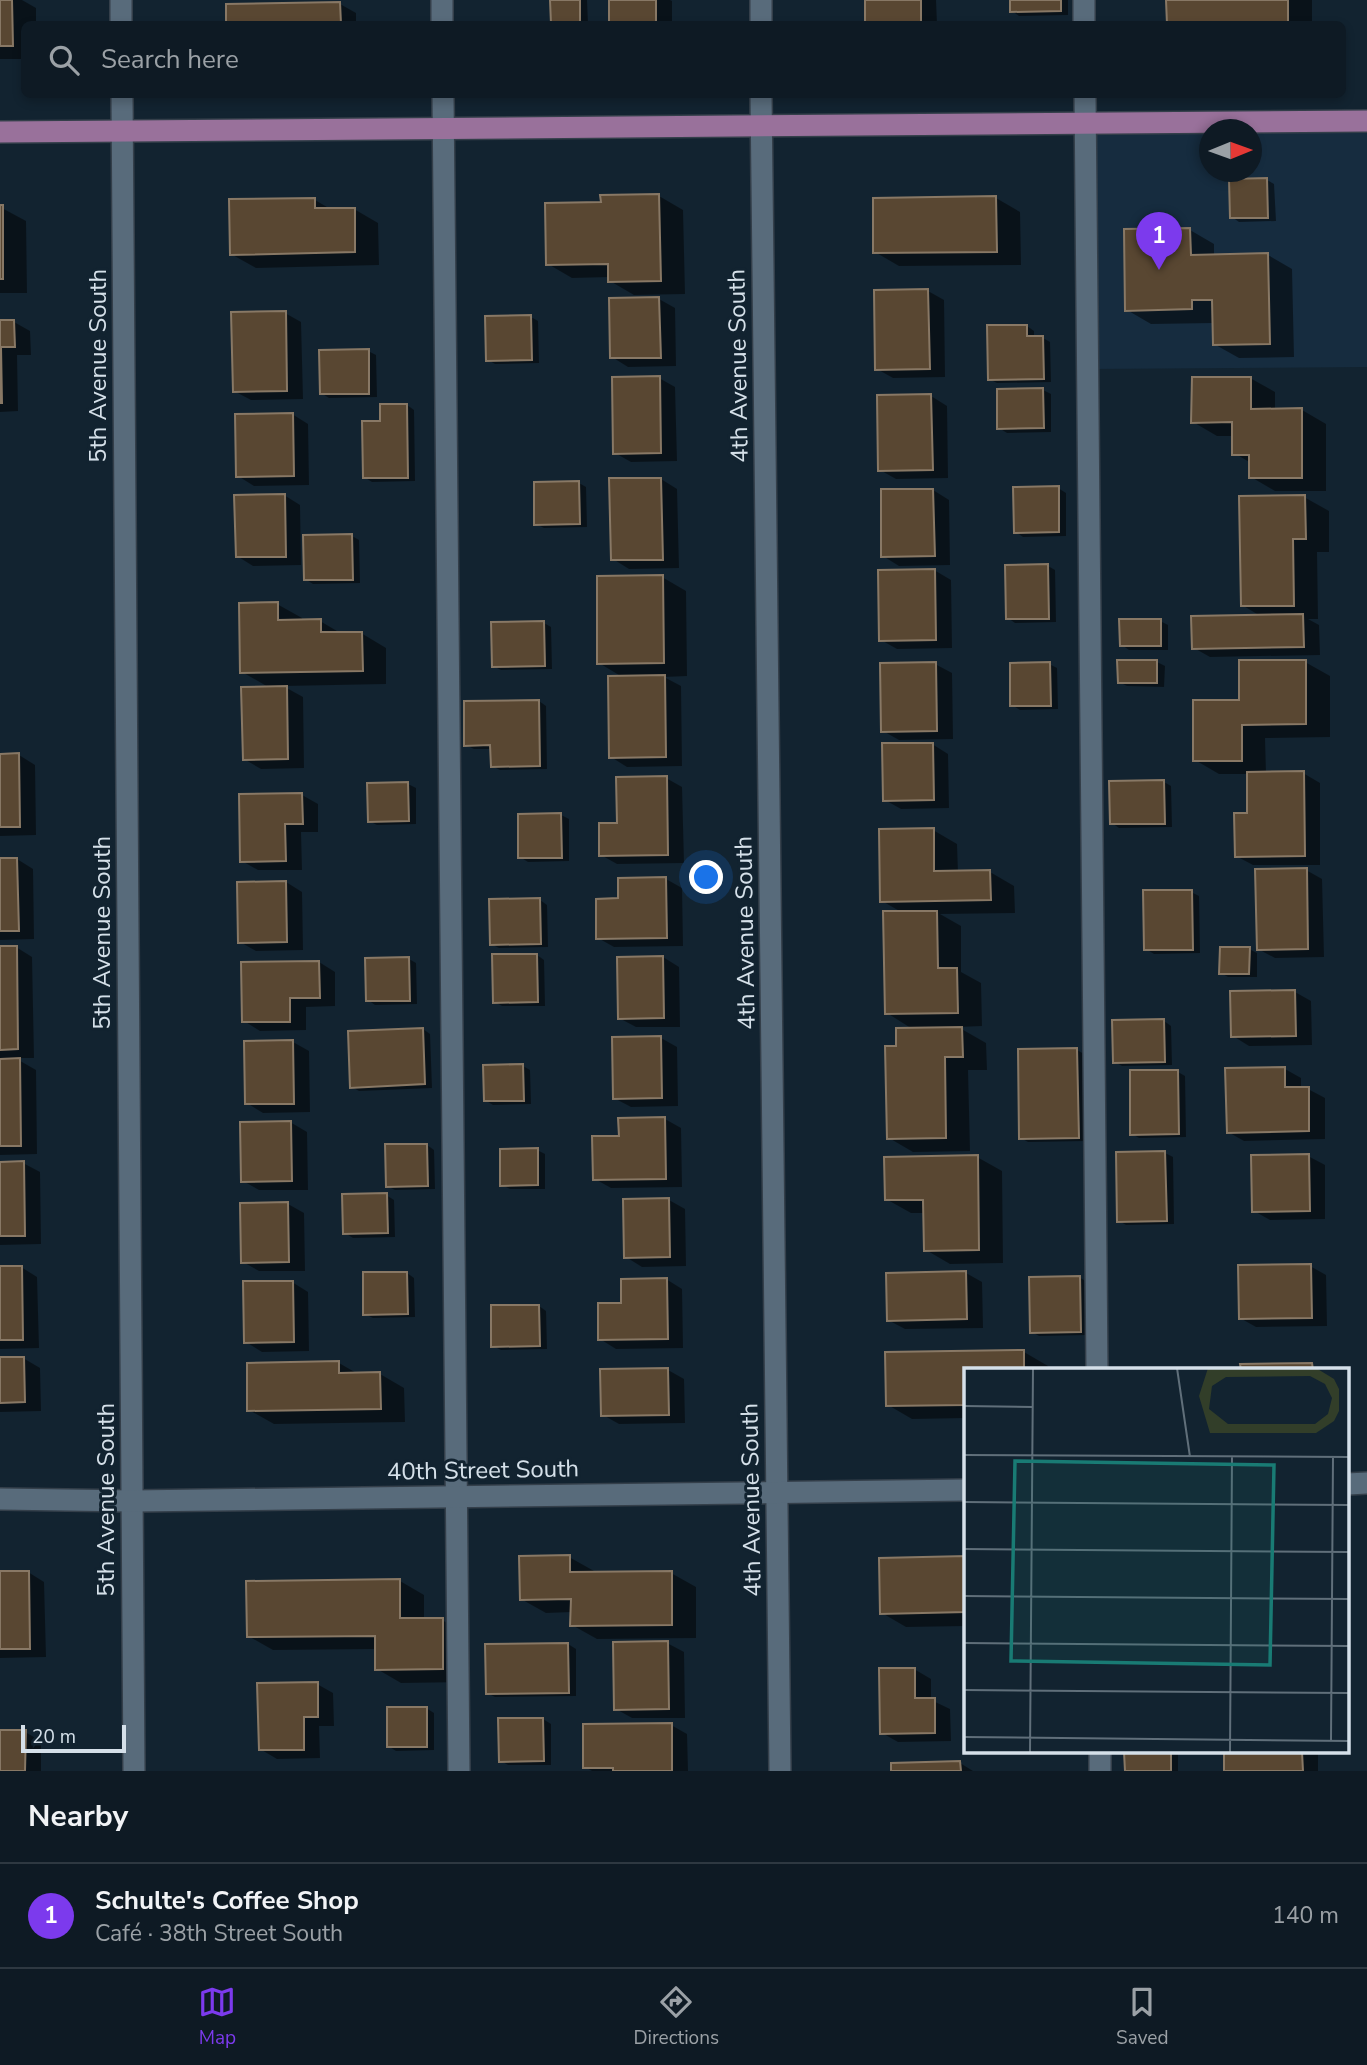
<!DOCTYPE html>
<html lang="en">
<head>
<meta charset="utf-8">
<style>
  body { margin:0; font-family:"Nunito Sans",sans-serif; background:#1c2731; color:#f1f3f6 }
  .compass { position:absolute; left:1199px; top:119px; width:63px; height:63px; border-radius:50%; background:#0e1a24; box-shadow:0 4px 10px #0003; rotate:89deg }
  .scale { position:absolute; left:21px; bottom:18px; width:105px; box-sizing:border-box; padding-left:7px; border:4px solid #d5e0e9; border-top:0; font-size:19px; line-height:24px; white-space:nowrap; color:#d5e0e9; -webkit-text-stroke:5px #122330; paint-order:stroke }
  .you { position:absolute; left:707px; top:878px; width:24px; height:24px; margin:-18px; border:5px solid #fff; border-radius:50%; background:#1a73e8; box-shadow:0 0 0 10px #1a73e833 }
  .badge { display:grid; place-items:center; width:46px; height:46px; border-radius:50%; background:#7c3aed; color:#fff; font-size:23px; font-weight:700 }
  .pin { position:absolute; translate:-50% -58px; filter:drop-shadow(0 2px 4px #0008) }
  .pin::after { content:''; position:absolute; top:37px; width:24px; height:21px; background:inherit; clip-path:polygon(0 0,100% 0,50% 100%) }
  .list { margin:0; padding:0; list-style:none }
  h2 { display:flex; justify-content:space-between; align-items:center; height:91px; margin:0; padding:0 28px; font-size:30px }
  h2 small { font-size:23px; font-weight:400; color:#9ba1a6 }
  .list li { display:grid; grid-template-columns:46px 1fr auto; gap:21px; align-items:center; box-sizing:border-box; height:105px; padding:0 28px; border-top:2px solid #2e3841 }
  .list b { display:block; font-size:26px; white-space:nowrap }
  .list p { margin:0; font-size:23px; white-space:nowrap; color:#9ba1a6 }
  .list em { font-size:23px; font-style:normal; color:#9ba1a6 }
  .icon { flex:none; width:38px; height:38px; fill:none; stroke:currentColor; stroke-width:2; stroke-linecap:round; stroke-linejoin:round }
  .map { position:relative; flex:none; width:1367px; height:1771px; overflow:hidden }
  .search { position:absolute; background:#0e1a24; box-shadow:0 4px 10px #0003; left:21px; right:21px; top:21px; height:77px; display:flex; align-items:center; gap:18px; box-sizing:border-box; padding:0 24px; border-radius:10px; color:#9ba1a6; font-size:26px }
  .sheet { height:196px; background:#0e1a24 }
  nav { display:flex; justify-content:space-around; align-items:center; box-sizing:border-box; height:98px; border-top:2px solid #2e3841; background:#0e1a24; font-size:19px; color:#9ba1a6 }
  nav a { display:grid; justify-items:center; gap:4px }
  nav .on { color:#7c3aed }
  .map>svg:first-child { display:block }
  .built { fill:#162c3f; fill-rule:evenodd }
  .shadow { fill:#0007 }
  .building { fill:#594732; stroke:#887865; stroke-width:2 }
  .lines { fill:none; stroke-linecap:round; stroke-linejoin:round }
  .minor-casing { stroke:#343f4a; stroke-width:24 }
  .major-casing { stroke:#343f4a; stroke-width:24 }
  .minor { stroke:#586b7b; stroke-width:21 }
  .major { stroke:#99719b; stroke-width:21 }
  .labels { text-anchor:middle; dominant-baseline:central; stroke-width:6; stroke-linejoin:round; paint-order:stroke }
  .street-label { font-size:24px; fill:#d5e0e9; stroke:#122330 }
  .inset-road { fill:none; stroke:#606f7a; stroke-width:2 }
  .view { fill:#197b74; fill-opacity:0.15; stroke:#197b74; stroke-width:3.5 }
  .inset-edge { fill:none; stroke:#d5e0e9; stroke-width:3.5 }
</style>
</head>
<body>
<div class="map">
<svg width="1367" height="1771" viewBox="0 0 1367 1771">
  <rect width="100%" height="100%" fill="#122330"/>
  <!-- built -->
  <path class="built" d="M1367,121V367L1087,369L1086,123ZM1210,130H1252V172H1210Z"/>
  <!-- shadow -->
  <g class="shadow">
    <path d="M0,0H22L36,8V24H24V59H0Z"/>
    <path d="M552,0H587L588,24H552Z"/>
    <path d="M610,0H670L672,1V24H611Z"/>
    <path d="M867,0H936L937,24H867Z"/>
    <path d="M1011,0H1068V15L1019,16L1012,11Z"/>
    <path d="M1168,0H1312V24H1169Z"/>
    <path d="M340,4L356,13V24H228V6Z"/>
    <path d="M1267,180L1274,184L1276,221L1239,222L1232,217Z"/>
    <path d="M659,196L683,210L685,294L634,295L610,281V277L572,278L548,264L602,204Z"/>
    <path d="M996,198L1020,212L1021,265L899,266L875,252Z"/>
    <path d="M315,200L332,210L354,209L378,223L379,265L256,268L231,254Z"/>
    <path d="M0,207L26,221L27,293H0Z"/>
    <path d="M1190,230L1214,244V256L1268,255L1292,269L1294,357L1239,358L1214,344V323L1151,324L1127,310Z"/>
    <path d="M928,291L944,300L945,377L893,378L877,369Z"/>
    <path d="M659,299L675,308L676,366L628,367L612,357Z"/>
    <path d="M285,313L301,322L303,399L251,400L234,391Z"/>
    <path d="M531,317L538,321L539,363L495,364L488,360Z"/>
    <path d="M0,322H14L30,331L31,355H17L18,411L0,412Z"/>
    <path d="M1027,326L1034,331V338H1043L1050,342L1051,382L997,383L989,379Z"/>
    <path d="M368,351L376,355L377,397L329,398L321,393Z"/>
    <path d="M659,378L675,387L677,461L631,462L615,453Z"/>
    <path d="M1250,378L1275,392V410H1302L1326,424V491H1275L1251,477V463L1234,453V436H1217L1193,422Z"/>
    <path d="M1043,390L1051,394V432L1007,433L999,428Z"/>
    <path d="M931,396L947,406L948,478L896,479L880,470Z"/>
    <path d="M407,405L414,410L415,481L372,482L364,477Z"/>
    <path d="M292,414L308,424L309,485L254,486L238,476Z"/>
    <path d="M661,479L677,489L679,568L629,569L613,559Z"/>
    <path d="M579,483L586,487L587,527L544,528L536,524Z"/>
    <path d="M1058,488L1066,493V536L1023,537L1016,532Z"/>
    <path d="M933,490L949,500L950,565L899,566L883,556V491Z"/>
    <path d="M284,495L300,505L301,565L253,566L237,556Z"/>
    <path d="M1304,497L1329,511V552H1317L1318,619H1308L1319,625L1320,655L1210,657L1194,648L1262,617L1242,605Z"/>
    <path d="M352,536L359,540L360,583L313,584L305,579Z"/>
    <path d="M1048,566L1055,570L1056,622L1015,623L1008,618Z"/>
    <path d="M934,570L951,580L952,648L897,649L881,640Z"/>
    <path d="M662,577L686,591L687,676L664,677L681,686L682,766L627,767L611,757L624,678L599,663Z"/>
    <path d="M277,604L302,618V621H320L342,634L361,633L386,648V684L283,686L303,697L304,768L261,769L244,759L270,688L242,672Z"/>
    <path d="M1160,621L1168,625V650H1129L1122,645Z"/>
    <path d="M544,623L551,627L552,669L501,670L493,666Z"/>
    <path d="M1157,662L1165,666L1164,687L1127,686L1119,682Z"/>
    <path d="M1305,662L1330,676V737L1265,738L1266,773H1303L1320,783V865H1253L1236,856L1249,815V774H1219L1195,760L1241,701Z"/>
    <path d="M935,664L952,673L953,739L899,740L883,731Z"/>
    <path d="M1049,664L1057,668L1058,709L1020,710L1012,705Z"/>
    <path d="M539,701L546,706L547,769L500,770L492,766V749H474L466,745Z"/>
    <path d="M932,744L948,754L949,808L901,809L885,800Z"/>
    <path d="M0,755H19L35,765L36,835L0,836Z"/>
    <path d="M666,778L682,787L684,863L617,864L601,855L618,824Z"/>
    <path d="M1164,782L1171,786L1172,827L1119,828L1112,823Z"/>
    <path d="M408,784L416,788V824L377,825L369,821Z"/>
    <path d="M302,795L318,804V832H301L302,870H258L242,861Z"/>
    <path d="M519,815H561L569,819V861L528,862L520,857Z"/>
    <path d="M933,830L957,844L958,873L990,872L1014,886L1015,913L940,914L961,926V972L981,983L982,1026L958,1027L986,1043L987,1070H968L970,1151L913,1152L889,1138L898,1048L914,1030L887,1013L903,913L882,901Z"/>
    <path d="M17,859L33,869L34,939L0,940V860Z"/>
    <path d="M1306,870L1322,879L1324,957L1275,958L1258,949Z"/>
    <path d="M666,879L682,888L683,946L614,947L598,938Z"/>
    <path d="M286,882L302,892L303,950L256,951L240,942Z"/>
    <path d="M1191,892L1199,896L1200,953L1154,954L1146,949Z"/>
    <path d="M540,900L547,905L548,947L499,948L491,944Z"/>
    <path d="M0,947H16L32,957L34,1058H15L36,1070L37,1154L0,1155Z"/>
    <path d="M1249,949L1257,953V977H1228L1221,973Z"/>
    <path d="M537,955L544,960L545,1006H502L495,1002Z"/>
    <path d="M663,957L679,967L680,1027H636L619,1018Z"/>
    <path d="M409,959L416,963L417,1004L375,1005L368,1000Z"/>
    <path d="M319,962L335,972V1006L306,1007V1030L260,1031L244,1021Z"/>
    <path d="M1295,992L1311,1001L1312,1045L1249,1046L1233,1036Z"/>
    <path d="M1164,1021L1171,1026L1172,1065L1122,1066L1115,1062Z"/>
    <path d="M423,1029L430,1034L432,1088L359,1091L352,1087Z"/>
    <path d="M661,1038L677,1047L678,1106L631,1107L614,1098Z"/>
    <path d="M293,1042L309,1051L310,1112L263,1113L247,1103Z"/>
    <path d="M1077,1050L1084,1054L1086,1141L1028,1142L1021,1138Z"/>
    <path d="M523,1066L530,1070L531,1104L493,1105L485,1100Z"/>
    <path d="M1285,1069L1301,1078V1089H1308L1325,1098V1139L1244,1141L1228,1132Z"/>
    <path d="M1178,1072L1185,1076L1186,1137L1139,1138L1132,1134Z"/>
    <path d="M665,1119L681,1128L682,1187L611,1188L595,1179L620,1138Z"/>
    <path d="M290,1122L307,1132L308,1190H259L243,1181Z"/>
    <path d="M427,1145L434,1150L435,1189L395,1190L387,1186Z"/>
    <path d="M537,1150L545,1154V1189H510L502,1185Z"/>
    <path d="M1165,1153L1173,1157L1174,1224L1126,1225L1119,1221Z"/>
    <path d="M1308,1156L1325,1165V1219L1270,1220L1254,1211Z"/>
    <path d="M977,1157L1002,1171L1003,1263L950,1264L926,1250L925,1213H911L886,1199Z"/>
    <path d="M23,1163L40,1172L41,1244L0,1245V1164Z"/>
    <path d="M386,1195L394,1200L395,1237L353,1238L345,1233Z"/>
    <path d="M669,1200L685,1209L686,1266L642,1267L626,1257Z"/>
    <path d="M288,1204L304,1213L305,1271H259L243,1262Z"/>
    <path d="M1310,1266L1326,1275L1327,1326L1256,1327L1240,1318Z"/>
    <path d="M21,1267L37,1277L39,1348L0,1349V1268Z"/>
    <path d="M407,1273L414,1278L415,1317L373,1318L365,1314Z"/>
    <path d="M966,1273L982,1282L983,1328L905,1329L888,1320Z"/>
    <path d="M1079,1277L1087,1282L1088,1335L1039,1336L1032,1332Z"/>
    <path d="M666,1279L682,1289L683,1348L616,1349L600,1339Z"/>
    <path d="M292,1282L308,1292L309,1351L262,1352L246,1342Z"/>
    <path d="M539,1306L546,1311L547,1349L501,1350L493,1346Z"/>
    <path d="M1024,1352L1048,1366V1370H966V1418L912,1419L888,1405L887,1354Z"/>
    <path d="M23,1358L40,1368L41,1411L0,1412V1359Z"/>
    <path d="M339,1363L358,1374H380L404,1388L405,1422L274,1424L249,1410Z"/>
    <path d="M1312,1365L1321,1370H1242V1366Z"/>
    <path d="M668,1370L684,1379L685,1423L619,1424L603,1415Z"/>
    <path d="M569,1557L594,1571V1574L671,1573L696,1587V1638L597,1639L572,1625V1612L546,1613L521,1599Z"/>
    <path d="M966,1558V1626L906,1627L882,1613L881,1559Z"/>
    <path d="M28,1572L44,1582L46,1657L0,1658V1573Z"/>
    <path d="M400,1581L424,1595V1620H442L467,1634V1682L401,1683L377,1669V1649L273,1650L248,1636Z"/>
    <path d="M667,1643L684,1652L685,1718H632L616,1709Z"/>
    <path d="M568,1644L576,1649V1696L495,1697L487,1693Z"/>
    <path d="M914,1669L931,1679V1700L950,1709L951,1741L898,1742L882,1733Z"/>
    <path d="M317,1684L333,1693L334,1726H319L320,1758L277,1759L260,1749Z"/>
    <path d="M426,1708L434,1713V1750L396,1751L388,1746Z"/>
    <path d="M543,1719L551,1724V1765H508L501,1761Z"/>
    <path d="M671,1725L687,1734L688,1771H592L585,1767Z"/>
    <path d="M0,1731L25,1732L41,1741V1771H0Z"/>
    <path d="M1126,1752H1178V1771H1127Z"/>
    <rect x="1226" y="1752" width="92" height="19"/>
    <path d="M960,1763L973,1771H893Z"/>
  </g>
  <!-- building -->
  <g class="building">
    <path d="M0,0H12L13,46H0Z"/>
    <path d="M550,0H580V24H551Z"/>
    <rect x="609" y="0" width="47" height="24"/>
    <rect x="865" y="0" width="56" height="24"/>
    <path d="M1010,0H1061V11L1010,12Z"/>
    <path d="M1166,0H1288V24H1167Z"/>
    <path d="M340,2L341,24H226V4Z"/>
    <path d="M1267,178L1268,218H1230L1229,179Z"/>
    <path d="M659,194L661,281L608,282V264L546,265L545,203L601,202L600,195Z"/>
    <path d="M996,196L997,252L873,253V198Z"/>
    <path d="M315,198V208H355V252L230,255L229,199Z"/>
    <rect x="0" y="205" width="3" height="74"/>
    <path d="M1190,228L1191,255L1268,253L1270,344L1213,345L1212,300H1192V309L1125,311L1124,229Z"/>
    <path d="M928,289L930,369L875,370L874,290Z"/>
    <path d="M659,297L661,358H610L609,298Z"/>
    <path d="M286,311L287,391L233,392L231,312Z"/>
    <path d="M531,315L532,360L486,361L485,316Z"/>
    <path d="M0,320H14L15,347H1L2,403H0Z"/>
    <path d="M987,325H1027V336H1043L1044,379L988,380Z"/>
    <path d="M369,349V394H320L319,350Z"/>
    <path d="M660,376L661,453L613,454L612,377Z"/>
    <path d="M1192,377H1251V409L1302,408V478H1249V455H1232V422L1191,423Z"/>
    <path d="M1043,388L1044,428L997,429V389Z"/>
    <path d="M931,394L933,470L878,471L877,395Z"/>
    <path d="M380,404H407L408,478H363L362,421H380Z"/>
    <path d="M293,413L294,476L236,477L235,414Z"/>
    <path d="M609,478H661L663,560H611Z"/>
    <path d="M579,481L580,524L534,525V482Z"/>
    <path d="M1059,486V532L1014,533L1013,487Z"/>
    <path d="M881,489H933L935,556L881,557Z"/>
    <path d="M285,494L286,557H236L234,495Z"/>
    <path d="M1305,495L1306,539H1293L1294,606H1241L1239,496Z"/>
    <path d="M352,534L353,580H304L303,535Z"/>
    <path d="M1048,564L1049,619H1006L1005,565Z"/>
    <path d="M935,569L936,640L879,641L878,570Z"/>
    <path d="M663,575L664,663L597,664V576Z"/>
    <path d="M278,602V620L321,619V632H362L363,671L240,673L239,603Z"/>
    <path d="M1303,614L1304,647L1192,649L1191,616Z"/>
    <path d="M1119,619H1161V646H1120Z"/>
    <path d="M544,621L545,666L492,667L491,622Z"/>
    <path d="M1117,660H1157V683H1118Z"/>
    <path d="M1239,660H1306V724L1242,725V761H1193V700H1239Z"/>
    <path d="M936,662L937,731L881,732L880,663Z"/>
    <path d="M1050,662L1051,706H1010V663Z"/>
    <path d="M665,675L666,757L609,758L608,676Z"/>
    <path d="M287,686L288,759L243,760L241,687Z"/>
    <path d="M539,700L540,766L491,767L490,745L464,746V701Z"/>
    <path d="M882,743H933L934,800L883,801Z"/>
    <path d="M19,753L20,827H0V754Z"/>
    <path d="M1304,771L1305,856L1235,857L1234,813H1247V772Z"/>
    <path d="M667,776L668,855L599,856V823H617L616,777Z"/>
    <path d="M1164,780L1165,824H1110L1109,781Z"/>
    <path d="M408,782L409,821L368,822L367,783Z"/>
    <path d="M302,793L303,824H285L286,861L240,862L239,794Z"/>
    <path d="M561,813L562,858H518V814Z"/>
    <path d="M934,828V871L990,870L991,900L880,902L879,829Z"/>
    <path d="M0,858H17L19,931H0Z"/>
    <path d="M1307,868L1308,949L1257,950L1255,869Z"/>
    <path d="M666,877L667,938L596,939V899L618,898V878Z"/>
    <path d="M286,881L287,942L238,943L237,882Z"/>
    <path d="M1143,890H1192L1193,950H1144Z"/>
    <path d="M540,898L541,944L490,945L489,899Z"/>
    <path d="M883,911H937L938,968H957L958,1013L885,1014Z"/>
    <path d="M0,946H17L18,1049L0,1050Z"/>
    <path d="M1220,947H1250L1249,974H1219Z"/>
    <path d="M492,954H537L538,1002L493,1003Z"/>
    <path d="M663,956L664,1018L618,1019L617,957Z"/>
    <path d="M409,957L410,1001H366L365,958Z"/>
    <path d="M319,961L320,998H290V1022H242L241,962Z"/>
    <path d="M1295,990L1296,1036L1231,1037L1230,991Z"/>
    <path d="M1164,1019L1165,1062L1113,1063L1112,1020Z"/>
    <path d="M962,1027L963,1057H945L946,1138L887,1139L885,1046H896V1028Z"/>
    <path d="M423,1028L425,1084L350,1088L348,1031Z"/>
    <path d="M661,1036L662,1098L613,1099L612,1037Z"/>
    <path d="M293,1040L294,1104H245L244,1041Z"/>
    <path d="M1077,1048L1079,1138L1019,1139L1018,1049Z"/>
    <path d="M20,1058L21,1146H0V1059Z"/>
    <path d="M523,1064L524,1101H484L483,1065Z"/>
    <path d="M1285,1067V1087H1309V1131L1227,1133L1225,1068Z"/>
    <path d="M1130,1070H1178L1179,1134L1130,1135Z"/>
    <path d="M665,1117L666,1179L593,1180L592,1136H619L618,1118Z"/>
    <path d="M291,1121L292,1181L241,1182L240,1122Z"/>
    <path d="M385,1144H427L428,1186L386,1187Z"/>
    <path d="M538,1148V1185L500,1186V1149Z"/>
    <path d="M1165,1151L1167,1221L1117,1222L1116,1152Z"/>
    <path d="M1309,1154L1310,1211L1252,1212L1251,1155Z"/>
    <path d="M978,1155L979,1250L924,1251L923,1200H885L884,1157Z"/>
    <path d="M24,1161L25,1236H0V1162Z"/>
    <path d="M387,1193L388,1233L343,1234L342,1194Z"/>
    <path d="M669,1198L670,1257L624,1258L623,1199Z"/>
    <path d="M288,1202L289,1262L241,1263L240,1203Z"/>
    <path d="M1311,1264L1312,1318L1239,1319L1238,1265Z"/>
    <path d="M0,1266H22L23,1340H0Z"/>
    <path d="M966,1271L967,1319L887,1321L886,1273Z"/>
    <path d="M363,1272H407L408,1314L363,1315Z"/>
    <path d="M1080,1276L1081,1332L1030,1333L1029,1277Z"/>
    <path d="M667,1278L668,1339L598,1340V1303H621V1279Z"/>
    <path d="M243,1281H293L294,1342L244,1343Z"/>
    <path d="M491,1305H539L540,1346L491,1347Z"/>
    <path d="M1024,1350V1370H966V1405L886,1406L885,1352Z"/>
    <path d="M0,1357H24L25,1402L0,1403Z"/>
    <path d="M339,1361V1373L380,1372L381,1409L247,1411V1363Z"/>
    <path d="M1312,1363L1313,1370H1241L1240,1364Z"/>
    <path d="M668,1368L669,1415L601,1416L600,1369Z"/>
    <path d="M570,1555V1572L672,1571V1625L570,1626L571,1599L520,1600L519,1556Z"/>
    <path d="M966,1556V1612L880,1614L879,1558Z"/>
    <path d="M0,1571H29L30,1649H0Z"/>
    <path d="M400,1579V1618H443V1669L375,1670V1636L247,1637L246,1581Z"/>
    <path d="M668,1641L669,1709L614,1710L613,1642Z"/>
    <path d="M568,1643L569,1693L486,1694L485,1644Z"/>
    <path d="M879,1668H915V1698H935V1733L880,1734Z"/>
    <path d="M318,1682V1717H304V1750H259L257,1683Z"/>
    <rect x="387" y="1707" width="40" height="40"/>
    <path d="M498,1718H543L544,1761L499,1762Z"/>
    <path d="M672,1723V1771H613V1768H583V1724Z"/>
    <path d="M0,1730H26L25,1771H0Z"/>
    <path d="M1124,1752H1171V1771H1125Z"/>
    <path d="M1224,1752H1302L1303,1771H1224Z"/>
    <path d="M960,1761L961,1771H891V1763Z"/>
  </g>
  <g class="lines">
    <!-- minor casing -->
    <g class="minor-casing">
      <g id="minor">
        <path d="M121,0V24"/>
        <path d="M442,0V24"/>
        <path d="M761,0V24"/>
        <path d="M1084,0V24"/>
        <path d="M122,94L134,1771"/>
        <path d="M443,94L459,1771"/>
        <path d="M761,94L780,1771"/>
        <path d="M1085,94L1097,1370"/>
        <path d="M1348,1484L1367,1483"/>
        <path d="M0,1499L133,1501L966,1490"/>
        <path d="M1100,1752V1771"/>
      </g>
    </g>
    <!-- major casing -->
    <g class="major-casing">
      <path id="major" d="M0,132L1367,121"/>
    </g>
    <!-- minor -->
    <use href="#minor" class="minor"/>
    <!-- major -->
    <use href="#major" class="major"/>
  </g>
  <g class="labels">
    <!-- street labels -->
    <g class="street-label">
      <text transform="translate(98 366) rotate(-90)">5th Avenue South</text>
      <text transform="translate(738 366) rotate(-91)">4th Avenue South</text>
      <text transform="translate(102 933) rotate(-90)">5th Avenue South</text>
      <text transform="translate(745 933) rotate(-91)">4th Avenue South</text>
      <text transform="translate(483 1470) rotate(-1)">40th Street South</text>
      <text transform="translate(106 1500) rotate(-90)">5th Avenue South</text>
      <text transform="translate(751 1500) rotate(-91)">4th Avenue South</text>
    </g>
  </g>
  <!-- overview -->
  <g transform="translate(964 1368)">
    <rect width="385" height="385" fill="#122330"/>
    <path d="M244,0H352L370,11L375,21V43L370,53L352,65H246L235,28ZM346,8L361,16L368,30L364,46L351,56H264L245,41L248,18L262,9Z" fill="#323e29" fill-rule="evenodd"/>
    <path class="inset-road" d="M213,0L226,89M0,38L69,39M0,87L385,89M0,134L385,137M0,181L385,184M0,228L385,231M0,275L385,278M0,322L385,325M0,369L385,373M367,372L369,89M66,385L69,0M266,385L268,89"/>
    <path class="view" d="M51,93L310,97L306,297L47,293Z"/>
    <rect width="385" height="385" class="inset-edge"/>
  </g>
</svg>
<svg class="compass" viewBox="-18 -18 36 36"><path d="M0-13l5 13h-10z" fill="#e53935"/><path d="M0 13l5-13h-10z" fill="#9ba1a6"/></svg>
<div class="scale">20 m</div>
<div class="you"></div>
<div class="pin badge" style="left:1159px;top:270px">1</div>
<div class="search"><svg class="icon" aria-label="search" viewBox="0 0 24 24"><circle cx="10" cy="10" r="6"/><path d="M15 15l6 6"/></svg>Search here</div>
</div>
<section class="sheet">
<h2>Nearby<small></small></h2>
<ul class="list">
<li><span class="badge">1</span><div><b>Schulte's Coffee Shop</b><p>Café · 38th Street South</p></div><em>140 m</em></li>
</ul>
</section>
<nav>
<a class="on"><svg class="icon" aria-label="map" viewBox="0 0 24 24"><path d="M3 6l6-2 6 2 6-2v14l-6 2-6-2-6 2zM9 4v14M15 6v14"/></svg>Map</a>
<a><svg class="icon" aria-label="directions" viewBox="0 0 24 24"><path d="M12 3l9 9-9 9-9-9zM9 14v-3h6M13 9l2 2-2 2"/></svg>Directions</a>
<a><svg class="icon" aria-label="saved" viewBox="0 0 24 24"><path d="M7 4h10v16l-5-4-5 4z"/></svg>Saved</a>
</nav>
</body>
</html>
